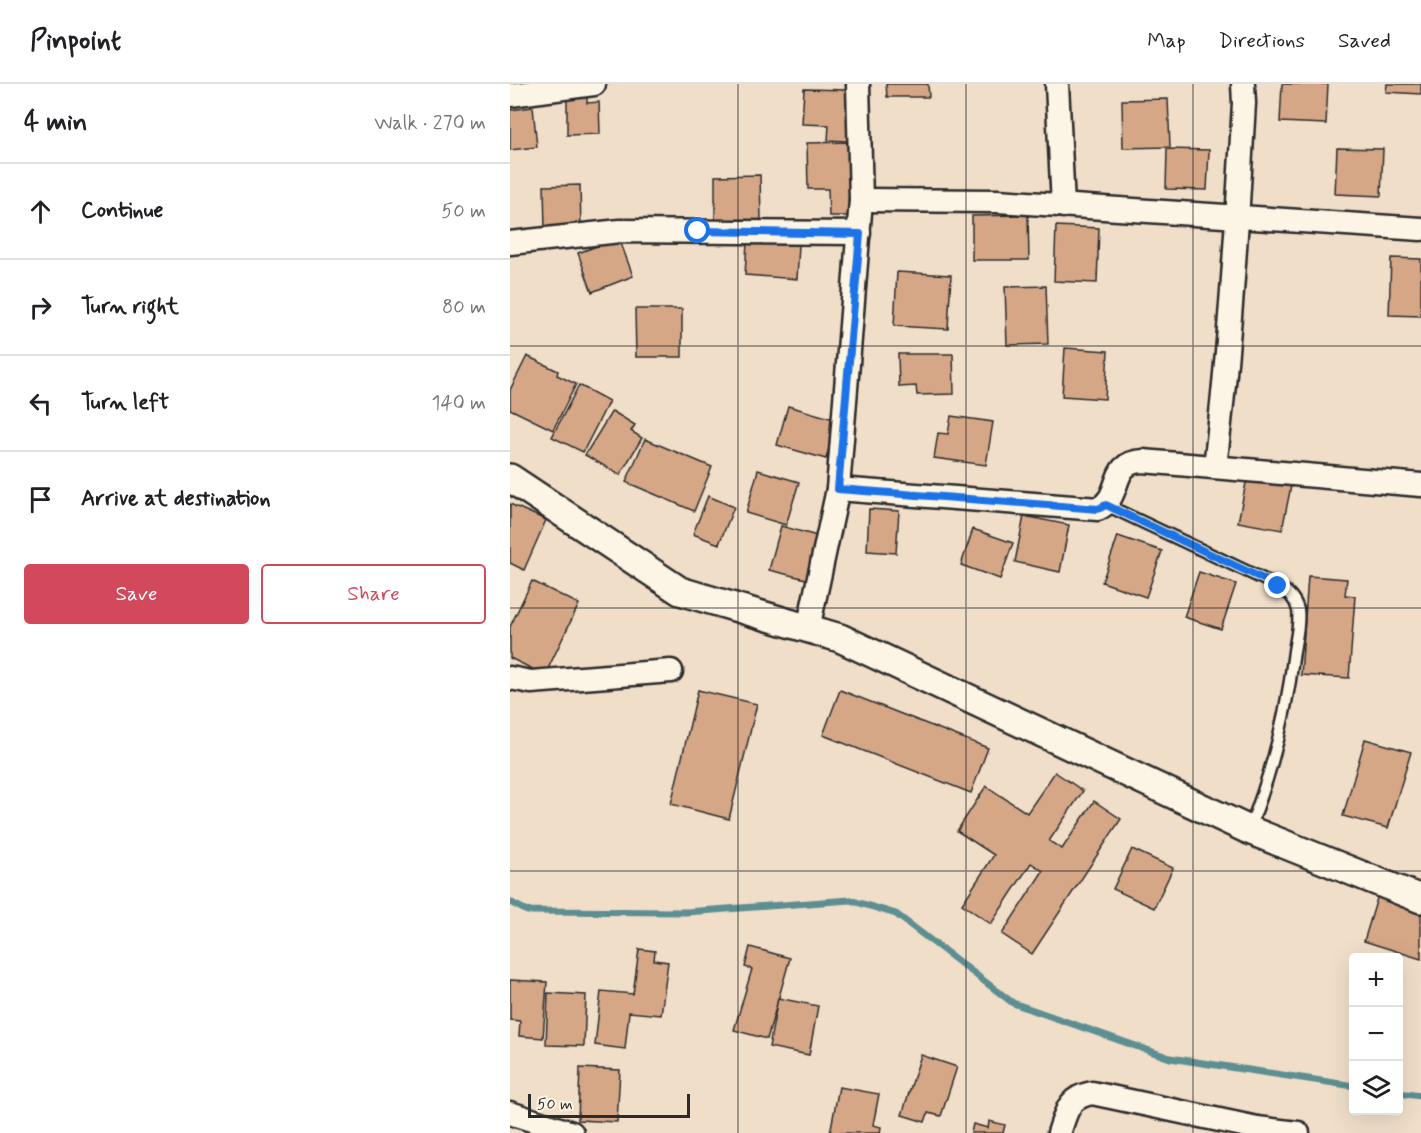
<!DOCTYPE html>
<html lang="en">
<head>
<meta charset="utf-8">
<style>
  body { margin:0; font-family:Mynerve,sans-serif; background:#f6f6f6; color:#202124 }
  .controls { position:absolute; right:18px; bottom:18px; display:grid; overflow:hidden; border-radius:6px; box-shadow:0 6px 24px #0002 }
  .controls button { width:54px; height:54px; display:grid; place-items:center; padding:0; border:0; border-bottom:2px solid #e0e0e0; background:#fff; color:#202124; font:30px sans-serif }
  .scale { position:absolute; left:18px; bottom:15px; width:162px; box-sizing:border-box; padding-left:6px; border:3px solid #2b2b2b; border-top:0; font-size:16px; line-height:21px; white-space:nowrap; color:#2b2b2b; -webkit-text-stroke:4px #fcf5e5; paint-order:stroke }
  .stop { position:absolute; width:18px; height:18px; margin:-14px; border:4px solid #1a73e8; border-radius:50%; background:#fff }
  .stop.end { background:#1a73e8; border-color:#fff; box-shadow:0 2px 6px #0008 }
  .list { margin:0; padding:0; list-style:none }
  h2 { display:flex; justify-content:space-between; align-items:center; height:78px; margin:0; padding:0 24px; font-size:26px }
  h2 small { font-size:20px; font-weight:400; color:#757577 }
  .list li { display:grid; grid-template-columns:39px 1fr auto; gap:18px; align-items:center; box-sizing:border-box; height:96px; padding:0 24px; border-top:2px solid #e0e0e0 }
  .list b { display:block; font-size:22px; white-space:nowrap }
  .list em { font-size:20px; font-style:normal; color:#757577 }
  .actions { display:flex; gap:12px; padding:18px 24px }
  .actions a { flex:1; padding:14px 0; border:2px solid #d1495b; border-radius:6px; text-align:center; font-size:21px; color:#d1495b }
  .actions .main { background:#d1495b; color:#fff }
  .icon { flex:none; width:33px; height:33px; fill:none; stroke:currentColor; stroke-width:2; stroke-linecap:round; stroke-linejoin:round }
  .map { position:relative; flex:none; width:911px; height:1049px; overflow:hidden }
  header { display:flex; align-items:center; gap:36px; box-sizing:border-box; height:84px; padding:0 30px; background:#fff; border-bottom:2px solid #e0e0e0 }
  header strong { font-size:28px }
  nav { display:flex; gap:33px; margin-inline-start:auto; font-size:21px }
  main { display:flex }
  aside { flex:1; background:#fff }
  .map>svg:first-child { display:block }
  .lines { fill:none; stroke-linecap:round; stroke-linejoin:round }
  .stream { stroke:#5d8f92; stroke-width:7 }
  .building { fill:#d5a787; stroke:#2b2b2b; stroke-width:1.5 }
  .service-casing { stroke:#2b2b2b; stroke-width:15 }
  .minor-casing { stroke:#2b2b2b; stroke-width:27 }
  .tertiary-casing { stroke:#2b2b2b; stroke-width:32 }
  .service { stroke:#fcf5e5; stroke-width:10 }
  .minor { stroke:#fcf5e5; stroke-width:22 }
  .tertiary { stroke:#fcf5e5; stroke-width:27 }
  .route { stroke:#1a73e8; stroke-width:8 }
  .grid { fill:none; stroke:#2b2b2b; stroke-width:1.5; stroke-opacity:0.55 }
</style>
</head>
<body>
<header>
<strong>Pinpoint</strong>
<nav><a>Map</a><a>Directions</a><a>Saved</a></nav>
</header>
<main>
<aside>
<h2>4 min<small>Walk · 270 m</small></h2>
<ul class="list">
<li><svg class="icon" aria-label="ahead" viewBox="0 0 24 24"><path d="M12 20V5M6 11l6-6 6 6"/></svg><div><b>Continue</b></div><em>50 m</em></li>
<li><svg class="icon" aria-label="right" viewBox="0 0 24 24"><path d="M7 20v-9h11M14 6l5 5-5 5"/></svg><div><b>Turn right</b></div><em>80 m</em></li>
<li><svg class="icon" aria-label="left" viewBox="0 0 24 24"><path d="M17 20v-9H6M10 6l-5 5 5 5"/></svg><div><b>Turn left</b></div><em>140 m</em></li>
<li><svg class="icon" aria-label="arrive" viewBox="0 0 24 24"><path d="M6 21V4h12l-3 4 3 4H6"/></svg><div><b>Arrive at destination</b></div></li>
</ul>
<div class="actions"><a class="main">Save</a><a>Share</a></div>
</aside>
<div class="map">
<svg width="911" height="1049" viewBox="0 0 911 1049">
  <rect width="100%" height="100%" fill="#f0dec9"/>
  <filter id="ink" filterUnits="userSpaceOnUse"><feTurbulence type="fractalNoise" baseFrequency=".0167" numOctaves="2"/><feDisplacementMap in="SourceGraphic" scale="12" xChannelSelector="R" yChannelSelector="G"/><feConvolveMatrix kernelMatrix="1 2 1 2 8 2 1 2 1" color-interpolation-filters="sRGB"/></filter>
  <g filter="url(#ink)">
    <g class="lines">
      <!-- stream -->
      <g class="stream">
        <path d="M0,818L17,827L176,828L340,816L386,830L503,919L660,974L844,1002"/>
        <path d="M888,1009L911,1012"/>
      </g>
    </g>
    <!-- building -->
    <g class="building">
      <path d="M376,0H418L419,13H377Z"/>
      <path d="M772,0H818L816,40L770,38Z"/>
      <path d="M877,0H911V10L876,8Z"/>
      <path d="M294,5L339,6L337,57L318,56L319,41L292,40Z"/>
      <path d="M57,6H77V19L89,18L90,50L57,51Z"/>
      <path d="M658,15L660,63L613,64L612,16Z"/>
      <path d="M23,23L27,63L0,66V26Z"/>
      <path d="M340,58L341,132H319L318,105H298L297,59Z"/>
      <path d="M827,64L873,65L871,112L825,110Z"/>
      <path d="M657,65L699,66L697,106L656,105Z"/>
      <path d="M250,91L251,136H205V92Z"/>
      <path d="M70,101L71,145L35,146L34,102Z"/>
      <path d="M518,131L519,176H462V132Z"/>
      <path d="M546,142L589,144L587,199L544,197Z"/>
      <path d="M109,154L123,192L82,208L68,169Z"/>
      <path d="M237,158L289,161L287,195L235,191Z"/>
      <path d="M881,174L911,175V232L879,231Z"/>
      <path d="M387,188L441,191L438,245L384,242Z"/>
      <path d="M536,202L538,260L497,261L495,203Z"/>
      <path d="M125,225H172V273H126Z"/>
      <path d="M555,264L598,267L595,315L552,312Z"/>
      <path d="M388,270H443L444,310L407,311L406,302L389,303Z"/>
      <path d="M17,272L48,287L47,291L66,300L43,346L0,325V306Z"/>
      <path d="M69,301L99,317L73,368L42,353Z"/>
      <path d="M278,322L327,336L316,375L267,361Z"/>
      <path d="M102,327L125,341L121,347L132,354L110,391L75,371Z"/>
      <path d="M441,332L483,338L476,381L424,374L428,349L438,350Z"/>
      <path d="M135,355L202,383L184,427L116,398Z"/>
      <path d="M248,386L289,398L276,441L236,429Z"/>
      <path d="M738,389L782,397L772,446L728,438Z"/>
      <path d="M198,412L224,423L209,460L183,450Z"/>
      <path d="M0,420L36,436L14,486L0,479Z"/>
      <path d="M359,425L389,427L386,469L357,467Z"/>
      <path d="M514,432L559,441L550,488L505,478Z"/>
      <path d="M271,442L307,452L296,495L259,486Z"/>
      <path d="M463,445L503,459L490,495L451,481Z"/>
      <path d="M608,452L652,467L636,513L592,498Z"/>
      <path d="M689,488L726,500L711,545L674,533Z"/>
      <path d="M798,492L837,495L835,511L845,512L839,594L791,591Z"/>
      <path d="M22,497L69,520L35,591L0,574V543Z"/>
      <path d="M188,606L247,620L219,735L161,720Z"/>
      <path d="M330,606L478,664L461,709L313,651Z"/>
      <path d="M855,655L901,668L878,744L833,732Z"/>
      <path d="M545,688L573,707L539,757L552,765L584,717L611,735L522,870L492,850L533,787L521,779L481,840L452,820L484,771L447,747L476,702L517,729Z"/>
      <path d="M622,765L663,784L644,824L603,805Z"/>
      <path d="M868,811L911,824V875L854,857Z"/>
      <path d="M240,863L280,874L257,955L224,946L242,885L235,883Z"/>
      <path d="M129,865L145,867L144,876L158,878L151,931L119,928L115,965L85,961L91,907L123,910Z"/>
      <path d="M0,896L37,898L33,954L9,952L10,937L0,936Z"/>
      <path d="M38,909L76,911L74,962L36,961Z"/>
      <path d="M268,914L308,922L299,971L259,963Z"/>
      <path d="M411,971L447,983L431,1032L418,1029L415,1038L392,1031Z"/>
      <path d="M70,984L110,986L107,1038L68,1036Z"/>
      <path d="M329,1003L369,1010L363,1041L371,1043L370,1049H320Z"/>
      <path d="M479,1037L495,1041L493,1049H461L463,1040L478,1044Z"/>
    </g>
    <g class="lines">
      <!-- service casing -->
      <g class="service-casing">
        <path id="service" d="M596,421L768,502C777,507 785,514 788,526C790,539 786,554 784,567C777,629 762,688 739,746"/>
      </g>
      <!-- minor casing -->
      <g class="minor-casing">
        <g id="minor">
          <path d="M547,0L553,122"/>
          <path d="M0,11L84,0"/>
          <path d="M351,116L487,117L911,145"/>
          <path d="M0,159L110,147L349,149"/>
          <path d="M705,382C720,261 727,140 734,19L733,0"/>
          <path d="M328,405L588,425C614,412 598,378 633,377L911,401"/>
          <path d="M298,545L328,405L351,116L348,0"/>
          <path d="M0,594L21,598L161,587"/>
          <path d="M0,1029L62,1049"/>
          <path d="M549,1049C557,1027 557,1014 582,1009L747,1044L788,1049"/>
        </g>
      </g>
      <!-- tertiary casing -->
      <g class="tertiary-casing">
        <path id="tertiary" d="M0,394L170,507L330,554L739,746L911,815"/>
      </g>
      <!-- service -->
      <use href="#service" class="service"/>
      <!-- minor -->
      <use href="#minor" class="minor"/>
      <!-- tertiary -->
      <use href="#tertiary" class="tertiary"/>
    </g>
  </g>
  <g class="lines" filter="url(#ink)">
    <!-- route -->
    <path class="route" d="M188,147L350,150L328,405L576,424L588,425L596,421L768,502"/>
  </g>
  <!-- grid -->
  <path class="grid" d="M228,0V1049M456,0V1049M683,0V1049M0,262H911M0,524H911M0,787H911"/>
</svg>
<div class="controls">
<button>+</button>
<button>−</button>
<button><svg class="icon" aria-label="layers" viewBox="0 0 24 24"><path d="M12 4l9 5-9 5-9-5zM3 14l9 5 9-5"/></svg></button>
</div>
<div class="scale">50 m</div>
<div class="stop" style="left:188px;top:147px"></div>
<div class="stop end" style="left:768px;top:502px"></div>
</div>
</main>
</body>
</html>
